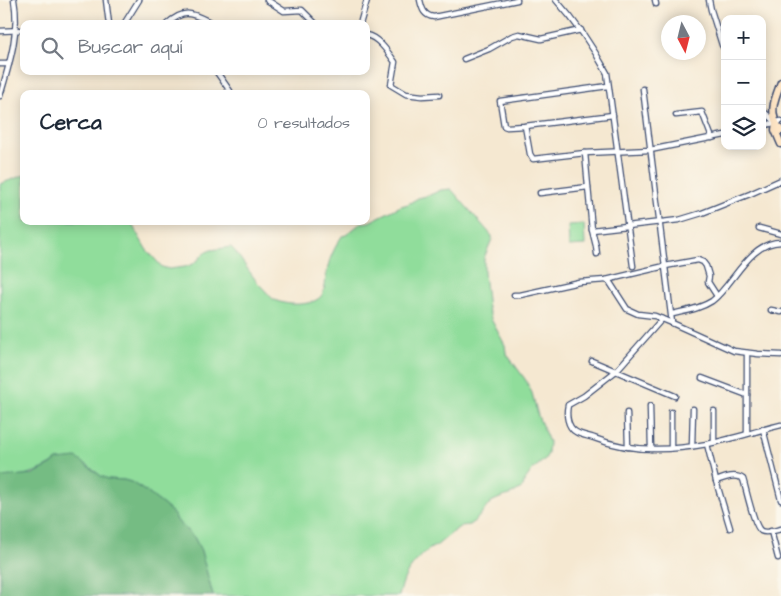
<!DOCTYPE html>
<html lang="es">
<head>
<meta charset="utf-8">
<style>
  body { margin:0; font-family:"Architects Daughter",sans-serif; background:#f2f2f3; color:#1f2937 }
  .controls { position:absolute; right:15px; top:15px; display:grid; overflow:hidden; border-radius:10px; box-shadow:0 2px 12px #0003 }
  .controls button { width:45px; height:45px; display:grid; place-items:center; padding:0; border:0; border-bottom:1px solid #e0e1e3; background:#fff; color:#1f2937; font:25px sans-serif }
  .compass { position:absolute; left:661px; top:15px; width:45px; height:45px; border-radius:50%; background:#fff; box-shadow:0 2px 12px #0003; rotate:173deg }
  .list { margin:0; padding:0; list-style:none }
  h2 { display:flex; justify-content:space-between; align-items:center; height:65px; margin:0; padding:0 20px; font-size:21px }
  h2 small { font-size:16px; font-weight:400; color:#747a83 }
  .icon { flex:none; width:28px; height:28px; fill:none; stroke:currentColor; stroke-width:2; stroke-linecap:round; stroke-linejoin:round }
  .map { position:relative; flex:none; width:781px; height:596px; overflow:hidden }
  .search { position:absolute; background:#fff; box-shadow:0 2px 12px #0003; left:20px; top:20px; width:350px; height:55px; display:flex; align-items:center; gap:12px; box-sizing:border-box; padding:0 18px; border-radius:10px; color:#747a83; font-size:19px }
  .panel { position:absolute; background:#fff; box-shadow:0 2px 12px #0003; left:20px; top:90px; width:350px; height:135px; border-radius:10px }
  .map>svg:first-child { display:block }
  .green { fill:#90dd9b; stroke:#56867c }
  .forest { fill:#74bc83; stroke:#487670 }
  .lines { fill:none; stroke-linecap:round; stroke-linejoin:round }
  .minor-casing { stroke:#3c4b6f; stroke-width:7 }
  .secondary-casing { stroke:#3c4b6f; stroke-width:9 }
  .minor { stroke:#fff; stroke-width:4.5 }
  .secondary { stroke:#fee5c5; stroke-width:6 }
</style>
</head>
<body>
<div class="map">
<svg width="781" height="596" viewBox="0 0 781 596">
  <rect width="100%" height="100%" fill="#fbf7ec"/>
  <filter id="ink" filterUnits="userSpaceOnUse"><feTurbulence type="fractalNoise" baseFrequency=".02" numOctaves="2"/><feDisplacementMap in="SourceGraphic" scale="10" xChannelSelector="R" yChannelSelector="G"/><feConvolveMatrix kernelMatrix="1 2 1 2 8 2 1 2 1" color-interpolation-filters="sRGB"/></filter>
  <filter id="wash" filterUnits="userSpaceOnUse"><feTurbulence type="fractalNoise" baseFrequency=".0096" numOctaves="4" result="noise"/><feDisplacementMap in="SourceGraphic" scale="20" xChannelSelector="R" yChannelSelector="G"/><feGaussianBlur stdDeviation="1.12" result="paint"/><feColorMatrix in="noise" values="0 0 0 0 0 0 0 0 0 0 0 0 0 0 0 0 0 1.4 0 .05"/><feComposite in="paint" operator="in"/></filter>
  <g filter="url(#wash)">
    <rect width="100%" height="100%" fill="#f5e8d1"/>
    <!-- green -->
    <g class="green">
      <path d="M24,175V221H130L146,249L162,267L169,269L185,267L193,264L199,259L204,253L211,250L231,247L234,250L257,282L273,299C284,306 314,307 322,295C326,288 325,280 327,272C329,258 335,247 342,236L346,235L361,223L369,222L401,206L408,204L418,198L430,195L441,190L451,189L492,236V239L484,258V273L488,309L492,321L505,345L506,353L525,379L532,393L538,416L549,442L548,454L544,460L532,470L525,480L523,487L510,495L502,497L491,502L476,520L469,525L461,526L458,528L436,546C427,548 412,565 407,573C403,580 401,589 399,596H213L201,551L194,537L179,523L170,510L148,493L131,482L124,480L108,479L101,476L86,464L82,463L57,460C41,473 20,477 0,477V184Z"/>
      <path d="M584,224L585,245L569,246L568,225Z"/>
    </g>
    <!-- forest -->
    <path class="forest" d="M77,458L101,476L108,479L124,480L131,482L148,493L170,510L179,523L194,537L201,551L213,596H0V477L33,474L51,465L57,460Z"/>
  </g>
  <g filter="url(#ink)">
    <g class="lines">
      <!-- minor casing -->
      <g class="minor-casing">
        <g id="minor">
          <path d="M106,0L109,24"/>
          <path d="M267,0L284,11L302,10L316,24"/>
          <path d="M420,0C422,9 424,16 434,17L517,0"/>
          <path d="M556,0C576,22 593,47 607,73L633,266"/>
          <path d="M655,0L656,4"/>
          <path d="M709,0L711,10L722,45L725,50"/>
          <path d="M124,24L139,0"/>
          <path d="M167,24C186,7 193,14 214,24"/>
          <path d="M360,24L367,0"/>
          <path d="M0,31L24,30"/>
          <path d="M366,35C378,37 388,52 395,62L391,85L406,94L422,96L439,95"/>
          <path d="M464,59L489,49L512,36L519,34L541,39L581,30"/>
          <path d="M0,64H9"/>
          <path d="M216,71L230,91L231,94"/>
          <path d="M608,86L500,101L504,126L507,127L525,126L613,115"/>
          <path d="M643,89L672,323"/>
          <path d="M0,96C9,65 20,32 14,0"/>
          <path d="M762,110L775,122"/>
          <path d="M676,115L702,112L712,138"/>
          <path d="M525,126L530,154L533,159L585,153L650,150L725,135"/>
          <path d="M762,126L781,121"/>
          <path d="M585,153L592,230L596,246L597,254"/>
          <path d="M540,193L588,187"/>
          <path d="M759,228L781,234"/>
          <path d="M592,230L679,220L702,213L750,194L781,180"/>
          <path d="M606,280L609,281L627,309L638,314L655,316L672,323L734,351L758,354L781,355"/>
          <path d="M514,295H520L579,282L606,280L665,266L698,260L703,262L706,266L709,276L708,282L717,296"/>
          <path d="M771,310L781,312"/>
          <path d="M672,314C685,311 700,309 712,301C734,284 749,242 781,242"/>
          <path d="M662,319L616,371L584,396L568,405C566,414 567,427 576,432C581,435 588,436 594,438C629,452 670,451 707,444C732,439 756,431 781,425"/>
          <path d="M747,353V433"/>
          <path d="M592,361L675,396"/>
          <path d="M702,378L747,395"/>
          <path d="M650,406L651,449"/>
          <path d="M627,413L628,447"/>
          <path d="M763,429L781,500"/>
          <path d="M714,442V411"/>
          <path d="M707,444L716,481L730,528"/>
          <path d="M692,446L693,409"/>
          <path d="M671,448V412"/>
          <path d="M716,481C724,478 735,473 743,479C746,488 754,527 761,531C767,534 775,530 781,529"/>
          <path d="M771,531L778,558"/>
        </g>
      </g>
      <!-- secondary casing -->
      <g class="secondary-casing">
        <g id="secondary">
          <path d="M781,82C777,94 770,107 775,120C776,124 779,127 781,131"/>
          <path d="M776,123L775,130L781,144"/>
        </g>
      </g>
      <!-- minor -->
      <use href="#minor" class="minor"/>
      <!-- secondary -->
      <use href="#secondary" class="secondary"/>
    </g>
  </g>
</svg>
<div class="controls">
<button>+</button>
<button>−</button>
<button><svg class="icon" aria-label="layers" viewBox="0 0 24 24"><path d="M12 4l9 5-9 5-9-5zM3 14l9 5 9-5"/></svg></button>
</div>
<svg class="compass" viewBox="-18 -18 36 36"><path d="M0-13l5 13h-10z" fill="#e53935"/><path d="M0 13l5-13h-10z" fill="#747a83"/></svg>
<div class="search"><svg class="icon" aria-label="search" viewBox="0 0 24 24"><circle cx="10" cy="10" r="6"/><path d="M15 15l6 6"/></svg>Buscar aquí</div>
<section class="panel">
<h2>Cerca<small>0 resultados</small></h2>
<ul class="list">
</ul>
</section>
</div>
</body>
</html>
